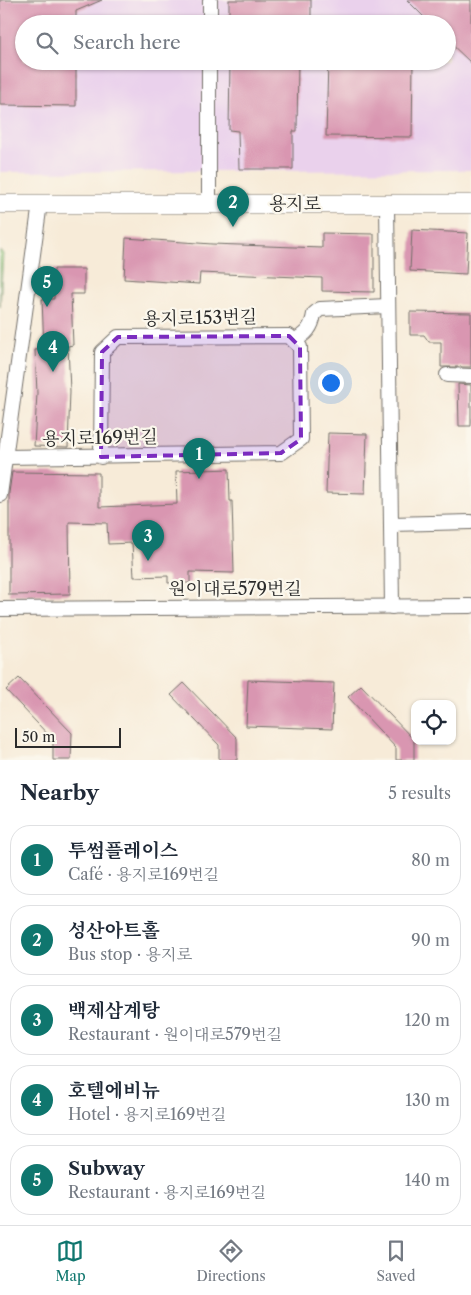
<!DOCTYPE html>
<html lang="en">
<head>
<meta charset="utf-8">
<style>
  body { margin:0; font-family:"Libre Caslon Text","Noto Serif KR",serif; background:#f2f2f3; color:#1f2937 }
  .controls { position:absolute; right:15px; bottom:15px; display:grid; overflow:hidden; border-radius:10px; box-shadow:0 1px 4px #0004 }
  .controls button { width:45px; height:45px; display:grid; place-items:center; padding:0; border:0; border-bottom:1px solid #e0e1e3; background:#fff; color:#1f2937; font:25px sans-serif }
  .scale { position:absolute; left:15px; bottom:12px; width:106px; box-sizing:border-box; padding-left:5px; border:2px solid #2b2b2b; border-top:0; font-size:14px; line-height:18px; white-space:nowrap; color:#2b2b2b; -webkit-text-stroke:4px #fbf7ec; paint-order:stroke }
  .you { position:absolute; left:330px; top:382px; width:18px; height:18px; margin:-12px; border:4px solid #fff; border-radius:50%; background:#1a73e8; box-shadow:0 0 0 8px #1a73e833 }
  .badge { display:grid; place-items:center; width:32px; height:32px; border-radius:50%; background:#0f766e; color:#fff; font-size:16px; font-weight:700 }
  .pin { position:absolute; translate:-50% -41px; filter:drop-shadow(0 1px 2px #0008) }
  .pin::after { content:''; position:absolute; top:26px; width:18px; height:15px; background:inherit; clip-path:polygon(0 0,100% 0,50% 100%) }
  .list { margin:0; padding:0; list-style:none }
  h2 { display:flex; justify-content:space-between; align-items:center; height:65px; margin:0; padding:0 20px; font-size:21px }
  h2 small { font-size:16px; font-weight:400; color:#747a83 }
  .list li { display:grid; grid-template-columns:32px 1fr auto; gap:15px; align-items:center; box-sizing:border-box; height:70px; margin:0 10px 10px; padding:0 10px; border:1px solid #e0e1e3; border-radius:20px }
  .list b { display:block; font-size:19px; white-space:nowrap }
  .list p { margin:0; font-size:16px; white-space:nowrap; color:#747a83 }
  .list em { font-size:16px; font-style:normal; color:#747a83 }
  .icon { flex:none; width:28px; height:28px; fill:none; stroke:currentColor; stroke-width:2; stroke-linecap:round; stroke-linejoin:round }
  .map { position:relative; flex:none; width:471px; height:760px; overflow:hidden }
  .search { position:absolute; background:#fff; box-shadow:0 1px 4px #0004; left:15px; right:15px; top:15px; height:55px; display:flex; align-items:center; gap:12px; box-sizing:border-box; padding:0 18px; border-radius:28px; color:#747a83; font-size:19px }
  .sheet { height:465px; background:#fff }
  nav { display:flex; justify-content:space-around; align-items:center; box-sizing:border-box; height:70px; border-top:1px solid #e0e1e3; background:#fff; font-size:14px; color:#747a83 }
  nav a { display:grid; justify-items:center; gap:2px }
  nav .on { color:#0f766e }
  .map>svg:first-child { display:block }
  .built { fill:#ead1ec; fill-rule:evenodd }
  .green { fill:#a4dc8d; stroke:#68845c }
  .building { fill:#d996b1 }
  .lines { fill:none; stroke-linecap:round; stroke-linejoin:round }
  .minor-casing { stroke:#726e68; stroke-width:16 }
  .major-casing { stroke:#726e68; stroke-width:19 }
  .minor { stroke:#fff; stroke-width:14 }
  .major { stroke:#fff; stroke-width:18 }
  .marked { fill:#7b2cbf; fill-opacity:0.2; stroke:#7b2cbf; stroke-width:4; stroke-dasharray:10 6; stroke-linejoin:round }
  .labels { text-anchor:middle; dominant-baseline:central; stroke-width:4.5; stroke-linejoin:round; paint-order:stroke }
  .street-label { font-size:18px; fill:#2b2b2b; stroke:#fbf7ec }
</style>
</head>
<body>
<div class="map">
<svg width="471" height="760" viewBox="0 0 471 760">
  <rect width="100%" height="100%" fill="#fbf7ec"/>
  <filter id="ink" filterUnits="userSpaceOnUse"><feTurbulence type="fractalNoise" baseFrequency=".02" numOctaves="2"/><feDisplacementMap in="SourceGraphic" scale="10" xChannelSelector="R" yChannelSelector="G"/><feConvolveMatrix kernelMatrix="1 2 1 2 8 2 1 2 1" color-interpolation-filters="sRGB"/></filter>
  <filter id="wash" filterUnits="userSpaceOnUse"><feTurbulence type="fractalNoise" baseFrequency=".0096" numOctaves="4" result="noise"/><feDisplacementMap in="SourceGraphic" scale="20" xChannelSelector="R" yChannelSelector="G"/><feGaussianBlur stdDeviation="1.12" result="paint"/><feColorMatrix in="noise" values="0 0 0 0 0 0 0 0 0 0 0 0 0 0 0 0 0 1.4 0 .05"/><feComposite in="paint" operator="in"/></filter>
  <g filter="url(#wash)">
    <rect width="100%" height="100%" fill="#f7ebd8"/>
    <!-- built -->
    <path class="built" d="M0,0H471V170L0,172ZM24,24H447V61H24Z"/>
    <!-- green -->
    <path class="green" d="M0,250L3,254L0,307Z"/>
    <g id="blocks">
      <!-- building -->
      <g class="building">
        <path d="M0,0H102L76,11V24H24V61H76V106L0,105Z"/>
        <rect x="229" y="0" width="82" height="24"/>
        <path d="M407,0H471V63L447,40V24H431Z"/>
        <path d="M230,61H298L297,131H293V169H239L238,131L229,130Z"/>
        <path d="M328,61H413L412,137L326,136Z"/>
        <path d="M412,230L468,233L466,274L410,271Z"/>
        <path d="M322,233L374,234V292L322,291V278L200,273L199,284L124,279L126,238L212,244L322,248Z"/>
        <path d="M54,269H84V294H71L73,345L68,346L70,391L68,447L34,446L37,393L35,350L44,349L42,299H54Z"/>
        <path d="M410,312L471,313V367H441V342H429L424,335H410Z"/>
        <path d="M458,384L471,385V426H459Z"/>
        <path d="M328,433L367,434L365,494L326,493Z"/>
        <path d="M229,469L230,501H232L234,573L190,572V583H168V576L134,577L132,543L108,544L107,523L69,522L70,594L9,595V493L12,472L99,473V507L177,504L176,471Z"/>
        <path d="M19,678L72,733L71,760H53V740L6,690Z"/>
        <path d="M248,680L334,683L332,729L246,726Z"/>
        <path d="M184,683L237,738V760H219V745L171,695Z"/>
        <path d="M361,685L414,740V760H396V748L348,697Z"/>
      </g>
    </g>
  </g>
  <g filter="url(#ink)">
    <use href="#blocks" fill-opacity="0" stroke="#726e68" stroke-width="1"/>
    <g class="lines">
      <!-- minor casing -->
      <g class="minor-casing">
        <g id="minor">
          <path d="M210,24V0"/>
          <path d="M209,204V61"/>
          <path d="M387,204L392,607"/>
          <path d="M294,341C306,334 312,328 314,314L320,309L388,306"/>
          <path d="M447,375L471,376"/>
          <path d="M6,457L281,453L301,439L300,347L289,336L118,337L102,352L101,457"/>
          <path d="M0,495L40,203"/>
          <path d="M391,524L471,522"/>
          <path d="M0,609L471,606"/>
        </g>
      </g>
      <!-- major casing -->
      <g class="major-casing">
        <path id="major" d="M0,204H471"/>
      </g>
      <!-- minor -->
      <use href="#minor" class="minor"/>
      <!-- major -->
      <use href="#major" class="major"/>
    </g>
  </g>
  <!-- marked area -->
  <path class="marked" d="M289,336L300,347L301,439L281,453L101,457L102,352L118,337Z"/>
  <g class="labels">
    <!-- street labels -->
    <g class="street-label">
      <text x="295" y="204">용지로</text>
      <text transform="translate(200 318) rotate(-1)">용지로153번길</text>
      <text transform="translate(100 438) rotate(-1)">용지로169번길</text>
      <text x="235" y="589">원이대로579번길</text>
    </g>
  </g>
</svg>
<div class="controls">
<button><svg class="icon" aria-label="locate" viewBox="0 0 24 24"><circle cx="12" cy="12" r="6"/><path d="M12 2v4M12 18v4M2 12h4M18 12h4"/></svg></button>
</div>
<div class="scale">50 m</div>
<div class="you"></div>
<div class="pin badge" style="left:199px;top:479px">1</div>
<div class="pin badge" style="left:233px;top:227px">2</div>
<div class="pin badge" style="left:148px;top:561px">3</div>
<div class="pin badge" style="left:53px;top:372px">4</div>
<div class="pin badge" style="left:47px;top:307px">5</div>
<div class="search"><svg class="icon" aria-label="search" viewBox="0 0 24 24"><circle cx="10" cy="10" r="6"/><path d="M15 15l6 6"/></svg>Search here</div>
</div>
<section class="sheet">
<h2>Nearby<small>5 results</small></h2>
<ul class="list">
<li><span class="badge">1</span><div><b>투썸플레이스</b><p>Café · 용지로169번길</p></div><em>80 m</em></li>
<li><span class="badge">2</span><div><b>성산아트홀</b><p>Bus stop · 용지로</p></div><em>90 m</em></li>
<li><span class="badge">3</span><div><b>백제삼계탕</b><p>Restaurant · 원이대로579번길</p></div><em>120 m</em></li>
<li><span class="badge">4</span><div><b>호텔에비뉴</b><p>Hotel · 용지로169번길</p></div><em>130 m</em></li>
<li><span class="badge">5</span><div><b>Subway</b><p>Restaurant · 용지로169번길</p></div><em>140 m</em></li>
</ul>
</section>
<nav>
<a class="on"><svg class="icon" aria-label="map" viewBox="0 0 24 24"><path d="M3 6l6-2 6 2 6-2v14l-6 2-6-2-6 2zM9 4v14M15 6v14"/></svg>Map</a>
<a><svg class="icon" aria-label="directions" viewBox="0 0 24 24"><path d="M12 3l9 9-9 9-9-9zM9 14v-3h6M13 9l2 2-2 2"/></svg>Directions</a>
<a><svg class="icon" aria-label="saved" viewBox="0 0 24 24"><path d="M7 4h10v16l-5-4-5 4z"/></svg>Saved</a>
</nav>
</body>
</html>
